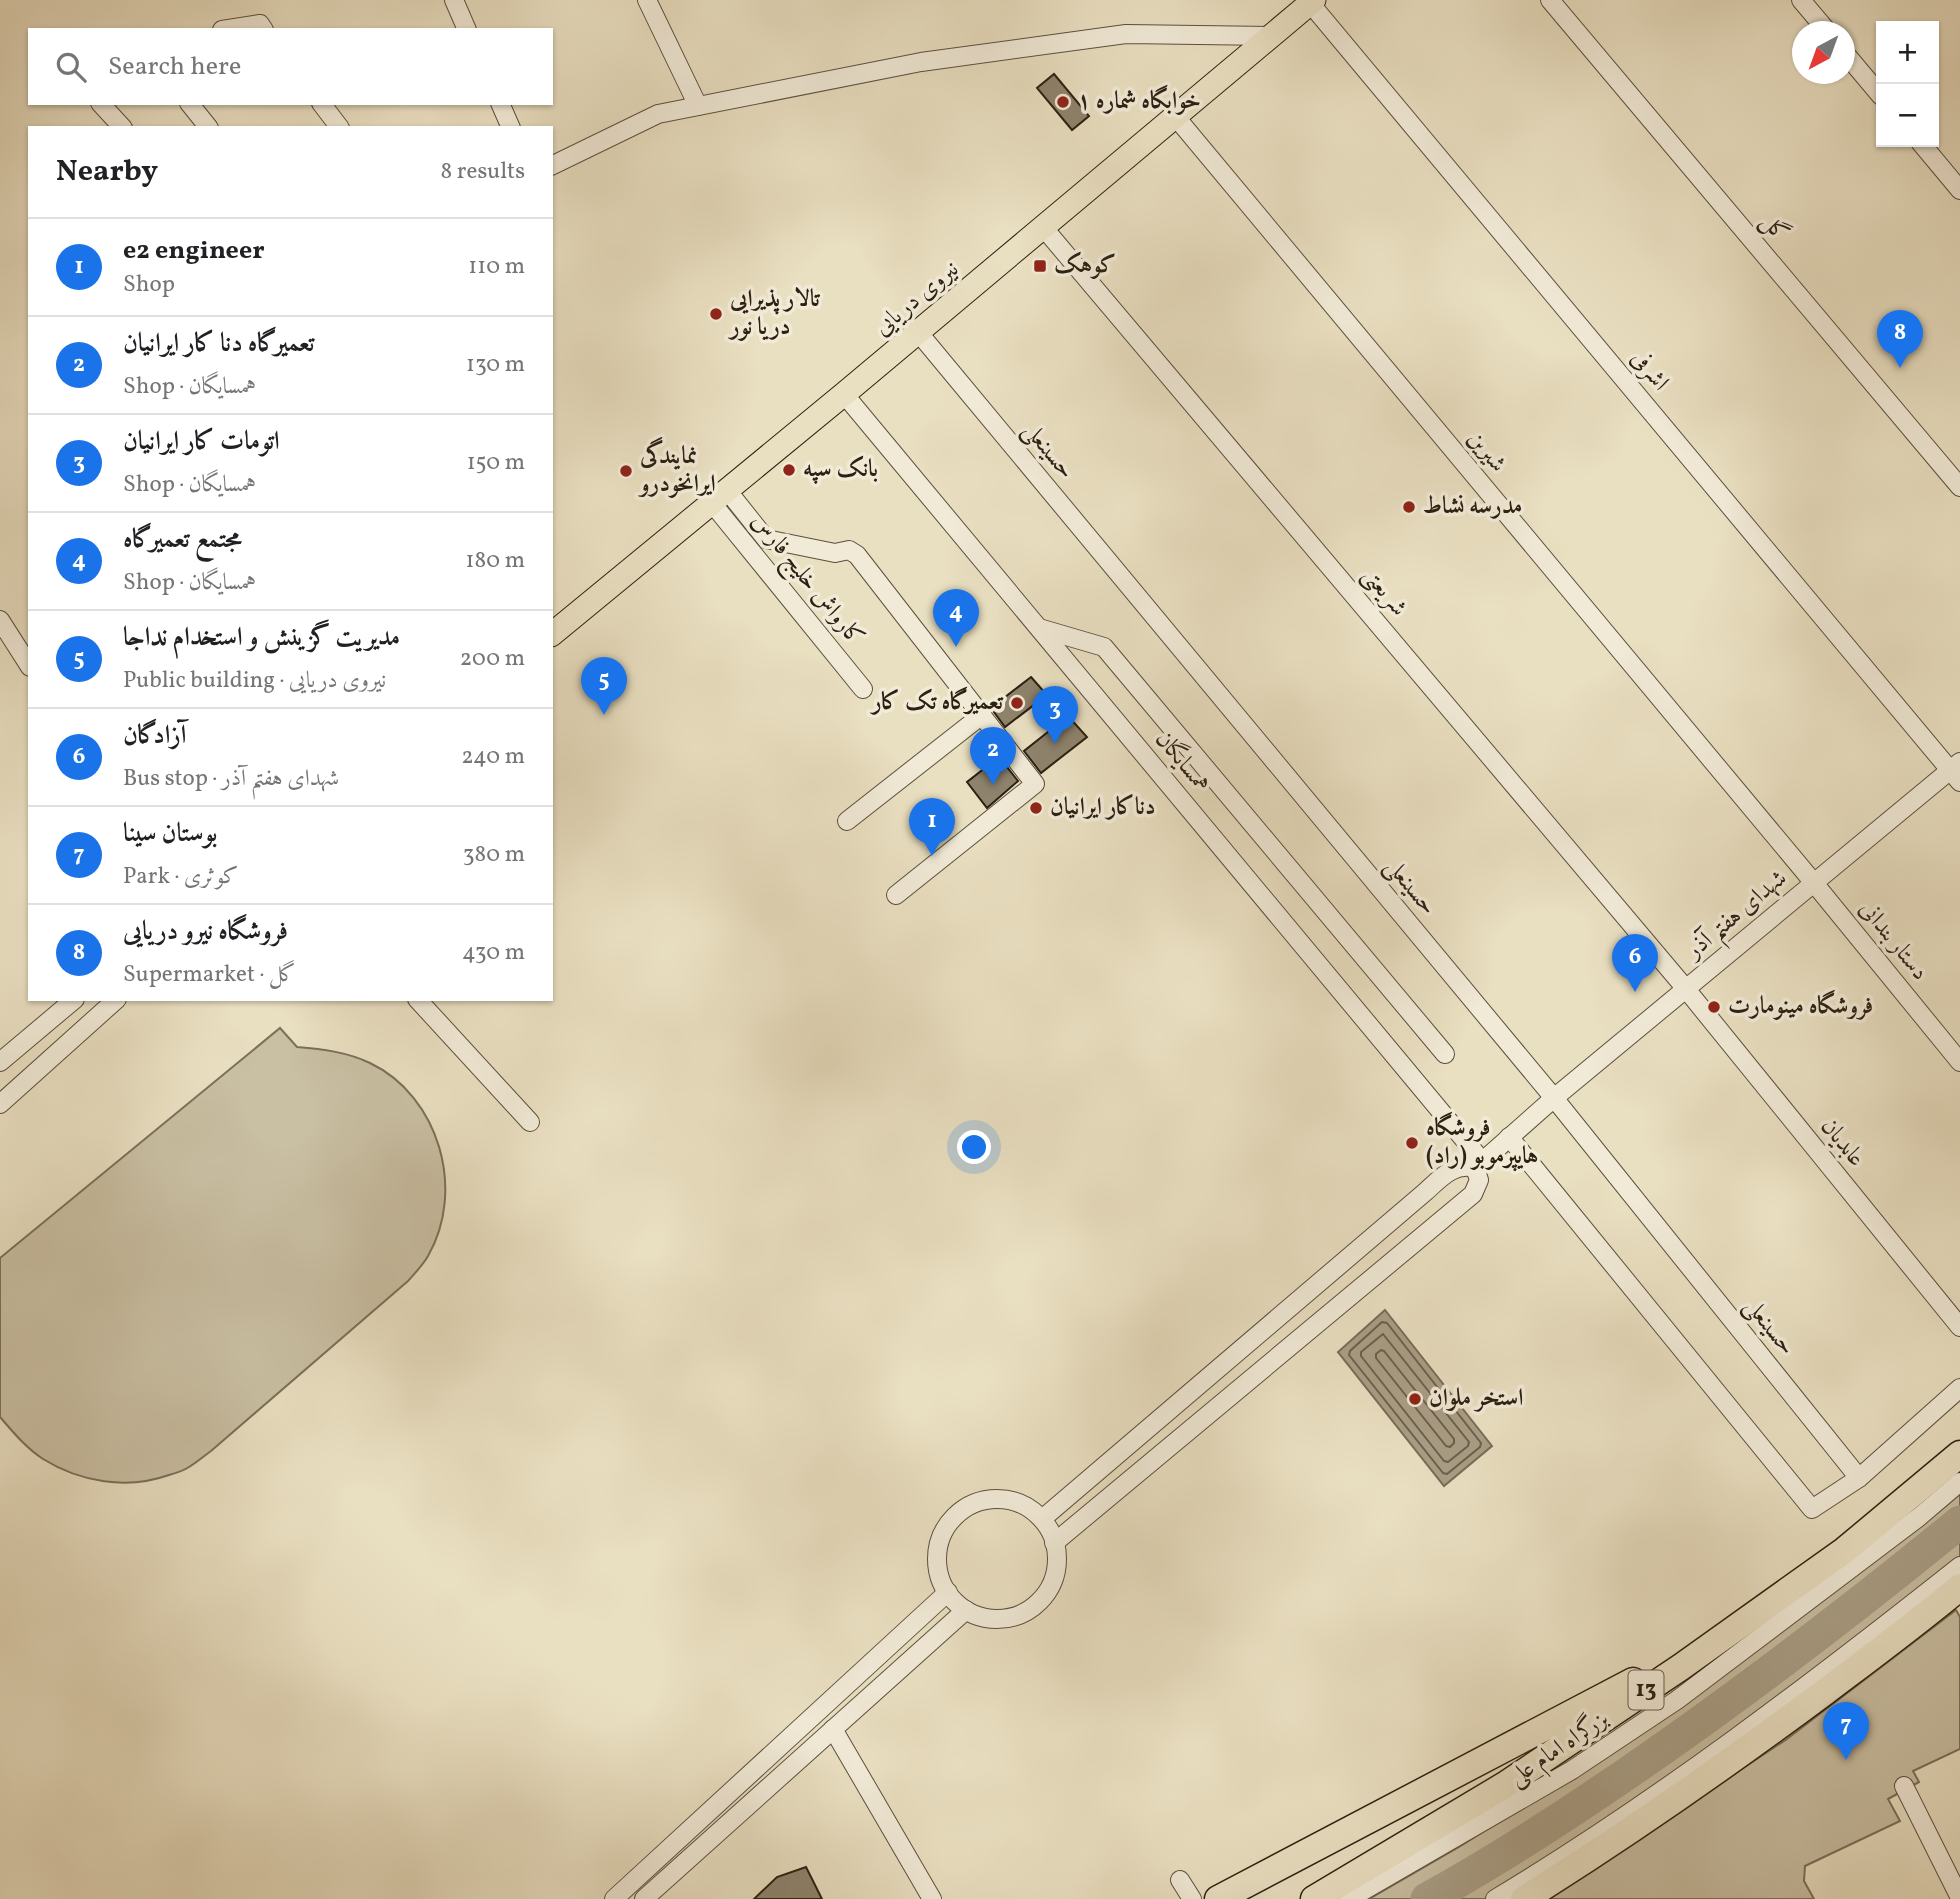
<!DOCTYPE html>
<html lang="en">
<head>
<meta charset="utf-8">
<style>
  body { margin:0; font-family:Vollkorn,Amiri,serif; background:#f2f2f2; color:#202124 }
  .controls { position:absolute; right:21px; top:21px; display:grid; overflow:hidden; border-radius:0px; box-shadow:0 2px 5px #0004 }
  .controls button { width:63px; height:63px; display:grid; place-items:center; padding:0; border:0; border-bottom:2px solid #e0e0e0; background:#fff; color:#202124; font:35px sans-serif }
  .compass { position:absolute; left:1792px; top:21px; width:63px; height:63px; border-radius:50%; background:#fff; box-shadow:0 2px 5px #0004; rotate:221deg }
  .you { position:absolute; left:975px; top:1148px; width:24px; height:24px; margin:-18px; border:5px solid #fff; border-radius:50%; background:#1a73e8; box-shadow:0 0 0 10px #1a73e833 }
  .badge { display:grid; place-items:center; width:46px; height:46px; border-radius:50%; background:#1a73e8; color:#fff; font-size:23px; font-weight:700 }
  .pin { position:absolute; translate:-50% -58px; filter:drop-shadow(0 2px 4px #0008) }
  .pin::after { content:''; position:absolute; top:37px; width:24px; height:21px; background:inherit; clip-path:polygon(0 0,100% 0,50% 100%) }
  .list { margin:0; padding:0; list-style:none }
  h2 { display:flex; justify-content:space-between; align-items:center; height:91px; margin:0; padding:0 28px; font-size:30px }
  h2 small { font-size:23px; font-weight:400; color:#757577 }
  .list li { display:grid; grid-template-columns:46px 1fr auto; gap:21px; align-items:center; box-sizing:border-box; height:98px; padding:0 28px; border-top:2px solid #e0e0e0 }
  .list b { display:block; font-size:26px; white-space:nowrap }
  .list p { margin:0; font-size:23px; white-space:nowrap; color:#757577 }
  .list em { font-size:23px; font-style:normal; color:#757577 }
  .icon { flex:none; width:38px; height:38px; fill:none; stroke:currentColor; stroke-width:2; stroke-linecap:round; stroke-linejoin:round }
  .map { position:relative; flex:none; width:1960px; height:1899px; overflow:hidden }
  .search { position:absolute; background:#fff; box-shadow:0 2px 5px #0004; left:28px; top:28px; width:525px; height:77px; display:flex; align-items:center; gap:18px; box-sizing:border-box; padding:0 24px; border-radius:0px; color:#757577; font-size:26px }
  .panel { position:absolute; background:#fff; box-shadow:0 2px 5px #0004; left:28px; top:126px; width:525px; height:875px; border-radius:0px }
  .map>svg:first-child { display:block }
  .green { fill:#c9bfa3; stroke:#7a705a; stroke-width:2 }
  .water { fill:#a99e86; stroke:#776c58; stroke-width:2 }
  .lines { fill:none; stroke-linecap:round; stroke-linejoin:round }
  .shore { stroke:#6a5f4c; stroke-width:2 }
  .river { stroke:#a99e86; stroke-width:33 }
  .building { fill:#8e836d; stroke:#2c2012; stroke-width:2 }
  .minor-casing { stroke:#5b503e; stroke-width:20 }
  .major-casing { stroke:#2c2012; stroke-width:25 }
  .highway-casing { stroke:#2c2012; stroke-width:29 }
  .minor { stroke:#f1ead7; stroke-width:18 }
  .major { stroke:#e9dfc1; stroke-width:23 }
  .highway { stroke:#e9dfc1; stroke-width:26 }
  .poi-dot { fill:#8f2418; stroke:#f1ead7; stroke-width:2.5 }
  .labels { text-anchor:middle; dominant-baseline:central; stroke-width:7; stroke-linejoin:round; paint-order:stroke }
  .shield { fill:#f1ead7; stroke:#675d4d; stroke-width:2 }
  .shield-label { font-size:23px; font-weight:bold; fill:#2c2012 }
  .poi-label { font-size:24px; font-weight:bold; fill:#2c2012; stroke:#f1ead7; text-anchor:start }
  .street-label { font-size:24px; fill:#2c2012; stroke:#f1ead7 }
</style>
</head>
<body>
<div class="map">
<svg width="1960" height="1899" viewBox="0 0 1960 1899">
  <rect width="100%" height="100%" fill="#e9dfc1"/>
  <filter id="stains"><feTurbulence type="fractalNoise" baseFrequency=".00286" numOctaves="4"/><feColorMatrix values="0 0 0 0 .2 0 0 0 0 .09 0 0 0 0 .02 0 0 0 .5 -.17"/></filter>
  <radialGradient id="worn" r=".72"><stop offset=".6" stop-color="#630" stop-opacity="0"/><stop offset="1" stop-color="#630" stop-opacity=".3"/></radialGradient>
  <!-- green -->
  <g class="green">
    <path d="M280,1028L297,1047C322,1049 347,1052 370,1063C439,1096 466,1190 428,1256C423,1265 415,1273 408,1281L211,1451C204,1456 197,1462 189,1467C183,1471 176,1473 169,1475C127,1490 80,1482 43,1459C26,1448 13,1432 0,1417V1258Z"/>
    <path d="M1960,1487V1559L1931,1585L1566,1851L1485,1899H1369L1459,1847L1603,1757Z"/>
    <path d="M1956,1610L1960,1617V1749L1913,1771L1919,1782L1888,1799L1900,1821L1805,1866L1804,1881L1814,1899H1546L1787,1739Z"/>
  </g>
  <!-- water -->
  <path class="water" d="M1385,1310L1492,1446L1444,1486L1338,1352Z"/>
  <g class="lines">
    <!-- shore -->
    <g class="shore">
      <path d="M1382,1322L1387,1323L1481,1443L1480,1447L1447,1474L1443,1473L1349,1355L1350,1351Z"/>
      <path d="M1383,1334L1469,1442L1468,1446L1448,1462L1444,1461L1361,1356V1352Z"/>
      <path d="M1381,1350L1384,1351L1454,1439V1443L1450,1447L1446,1446L1376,1358V1354Z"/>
    </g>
    <!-- river -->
    <path class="river" d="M1427,1899C1500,1859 1570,1813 1638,1766C1749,1689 1856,1607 1960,1522"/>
  </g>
  <!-- building -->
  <g class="building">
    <path d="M1054,74L1089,116L1072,130L1037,88Z"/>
    <path d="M1031,677L1047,695L1005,727L991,708Z"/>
    <path d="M1068,716L1087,737L1041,773L1024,751Z"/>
    <path d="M999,757L1018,781L987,808L967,782Z"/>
    <path d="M806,1867L822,1899H754L777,1877Z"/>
  </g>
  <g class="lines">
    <!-- minor casing -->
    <g class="minor-casing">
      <g id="minor">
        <path d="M454,0L467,30"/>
        <path d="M647,0L698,106"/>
        <path d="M1550,0L1960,487"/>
        <path d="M1801,0L1828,32"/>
        <path d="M1310,3L1960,782"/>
        <path d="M222,30L260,24L264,30"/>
        <path d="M1844,52L1881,96"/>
        <path d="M100,103L123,128"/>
        <path d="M189,103L209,128"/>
        <path d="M321,103L340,128"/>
        <path d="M500,103L511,128"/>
        <path d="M1175,116L1814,883L1960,1062"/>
        <path d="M1920,142L1960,190"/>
        <path d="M551,166L658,114L921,62L1126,34L1271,36"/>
        <path d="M1043,227L1686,989L1960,1327"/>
        <path d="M918,332L1554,1098L1859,1478"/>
        <path d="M844,394L1482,1161"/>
        <path d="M727,490L766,539L835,553L849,550L857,555L1035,784L896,895"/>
        <path d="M712,503L863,689"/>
        <path d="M0,620L30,667"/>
        <path d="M1039,628L1104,647L1445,1054"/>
        <path d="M847,821L982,715"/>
        <path d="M417,999L530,1122"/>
        <path d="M0,1062L75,999"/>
        <path d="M0,1104L117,999"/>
        <path d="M1509,1137L1812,1509L1859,1478L1960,1388"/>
        <circle cx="997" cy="1559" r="60"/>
        <path d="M1042,1519L1424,1193C1439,1180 1453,1162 1475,1168L1554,1098L1960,762"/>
        <path d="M1054,1543L1473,1194L1479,1180L1475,1168"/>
        <path d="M833,1729L932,1899"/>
        <path d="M1904,1786L1960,1898"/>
        <path d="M1180,1880L1192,1899"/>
        <path d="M614,1899L948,1592"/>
        <path d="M644,1899L966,1610"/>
        <path d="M1349,1899L1572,1770L1677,1700L1919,1517L1960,1482"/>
        <path d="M1495,1899C1658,1801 1811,1684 1960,1566"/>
      </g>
    </g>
    <!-- major casing -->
    <g class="major-casing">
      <path id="major" d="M551,635L844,394L1314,0"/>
    </g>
    <!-- highway casing -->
    <g class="highway-casing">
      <g id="highway">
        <path d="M1218,1899L1633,1681"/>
        <path d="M1314,1899L1505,1785L1681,1667L1845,1550L1960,1454"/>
        <path d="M1524,1899C1628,1834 1728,1764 1826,1691C1871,1657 1917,1623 1960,1587"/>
      </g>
    </g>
    <!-- minor -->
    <use href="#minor" class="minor"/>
    <!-- major -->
    <use href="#major" class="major"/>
    <!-- highway -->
    <use href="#highway" class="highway"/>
  </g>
  <!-- markers -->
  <g class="poi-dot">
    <circle cx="1063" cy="102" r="7"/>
    <rect x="1033" y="259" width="14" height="14" rx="3.5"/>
    <circle cx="716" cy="314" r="7"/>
    <circle cx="789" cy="470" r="7"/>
    <circle cx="626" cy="471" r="7"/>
    <circle cx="1409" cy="507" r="7"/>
    <circle cx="1017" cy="703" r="7"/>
    <circle cx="1036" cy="808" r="7"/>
    <circle cx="1714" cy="1007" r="7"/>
    <circle cx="1412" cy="1143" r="7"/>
    <circle cx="1415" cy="1399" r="7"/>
  </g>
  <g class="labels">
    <!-- shield labels -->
    <rect class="shield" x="1628.5" y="1670.5" width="35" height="39" rx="5"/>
    <g class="shield-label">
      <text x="1646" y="1690">13</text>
    </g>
    <!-- poi labels -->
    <g class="poi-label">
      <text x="1077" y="102">خوابگاه شماره ۱</text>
      <text x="1054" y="266">کوهک</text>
      <text x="730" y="300">تالار پذیرایی<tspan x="730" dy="28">دریا نور</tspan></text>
      <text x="640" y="457">نمایندگی<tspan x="640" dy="28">ایرانخودرو</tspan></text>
      <text x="803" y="470">بانک سپه</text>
      <text x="1423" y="507">مدرسه نشاط</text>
      <text x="1003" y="703" text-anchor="end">تعمیرگاه تک کار</text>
      <text x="1050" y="808">دناکار ایرانیان</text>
      <text x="1728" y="1007">فروشگاه مینومارت</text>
      <text x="1426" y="1129">فروشگاه<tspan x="1426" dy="28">هایپرموبو (راد)</tspan></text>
      <text x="1429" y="1399">استخر ملوان</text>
    </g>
    <!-- street labels -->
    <g class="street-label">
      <text transform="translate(1774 228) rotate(50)">گل</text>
      <text transform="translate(917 299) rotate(-40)">نیروی دریایی</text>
      <text transform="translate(1649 371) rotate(50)">اشرفی</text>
      <text transform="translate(1048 451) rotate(50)">حسینعلی</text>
      <text transform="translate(1486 452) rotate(50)">شیرین</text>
      <text transform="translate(807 580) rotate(51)">کارواش خلیج فارس</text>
      <text transform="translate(1384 592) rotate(50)">شریعتی</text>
      <text transform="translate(1182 762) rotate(50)">همسایگان</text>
      <text transform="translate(1410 887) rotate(50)">حسینعلی</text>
      <text transform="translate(1737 915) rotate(-40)">شهدای هفتم آذر</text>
      <text transform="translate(1893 941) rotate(51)">دستار بندانی</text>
      <text transform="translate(1842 1143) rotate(51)">عابدیان</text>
      <text transform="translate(1769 1327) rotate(51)">حسینعلی</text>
      <text transform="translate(1559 1749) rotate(-34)">بزرگراه امام علی</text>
    </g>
  </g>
  <rect width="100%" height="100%" filter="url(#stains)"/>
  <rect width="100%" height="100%" fill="url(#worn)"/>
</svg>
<div class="controls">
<button>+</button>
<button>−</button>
</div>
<svg class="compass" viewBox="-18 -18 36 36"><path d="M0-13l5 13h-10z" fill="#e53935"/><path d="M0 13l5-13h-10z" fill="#757577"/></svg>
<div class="you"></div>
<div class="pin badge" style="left:932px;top:856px">1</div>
<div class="pin badge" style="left:993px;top:785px">2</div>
<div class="pin badge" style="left:1055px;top:744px">3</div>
<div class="pin badge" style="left:956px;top:647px">4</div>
<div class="pin badge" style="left:604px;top:715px">5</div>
<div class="pin badge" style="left:1635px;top:992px">6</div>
<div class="pin badge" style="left:1846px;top:1760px">7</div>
<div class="pin badge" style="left:1900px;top:368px">8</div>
<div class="search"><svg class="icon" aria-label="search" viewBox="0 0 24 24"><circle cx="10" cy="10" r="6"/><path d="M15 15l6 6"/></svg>Search here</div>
<section class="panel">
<h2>Nearby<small>8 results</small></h2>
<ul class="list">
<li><span class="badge">1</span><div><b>e2 engineer</b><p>Shop</p></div><em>110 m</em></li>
<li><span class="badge">2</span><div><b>تعمیرگاه دنا کار ایرانیان</b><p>Shop · همسایگان</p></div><em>130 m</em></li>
<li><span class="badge">3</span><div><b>اتومات کار ایرانیان</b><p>Shop · همسایگان</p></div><em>150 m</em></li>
<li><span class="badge">4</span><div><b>مجتمع تعمیرگاه</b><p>Shop · همسایگان</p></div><em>180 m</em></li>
<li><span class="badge">5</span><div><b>مدیریت گزینش و استخدام نداجا</b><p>Public building · نیروی دریایی</p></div><em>200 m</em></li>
<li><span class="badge">6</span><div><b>آزادگان</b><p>Bus stop · شهدای هفتم آذر</p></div><em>240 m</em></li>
<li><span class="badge">7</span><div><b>بوستان سینا</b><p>Park · کوثری</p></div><em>380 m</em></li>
<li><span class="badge">8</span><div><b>فروشگاه نیرو دریایی</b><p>Supermarket · گل</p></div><em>430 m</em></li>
</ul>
</section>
</div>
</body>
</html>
